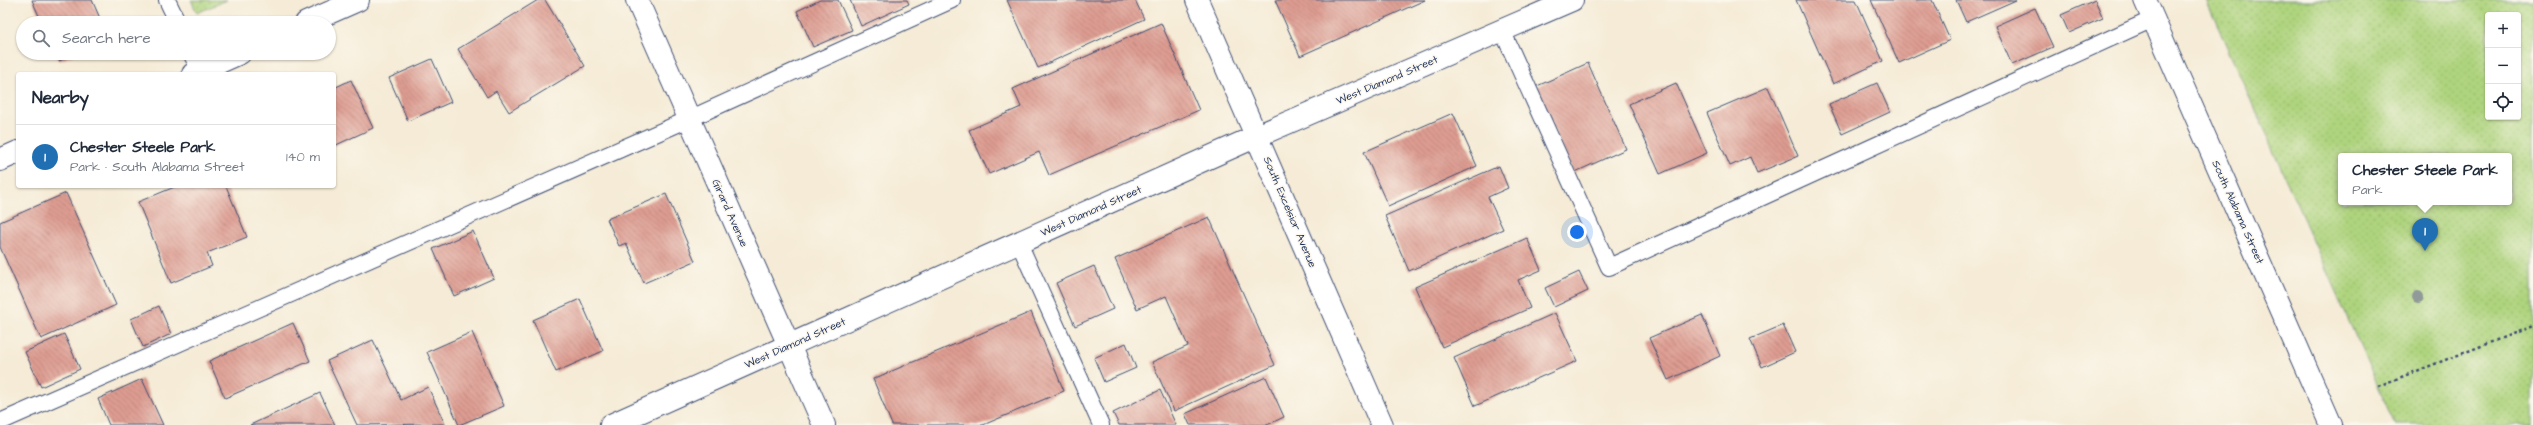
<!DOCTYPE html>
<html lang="en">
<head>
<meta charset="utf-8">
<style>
  body { margin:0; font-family:"Architects Daughter",sans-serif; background:#f2f2f3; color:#1f2937 }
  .controls { position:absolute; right:12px; top:12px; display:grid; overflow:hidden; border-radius:4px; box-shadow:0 1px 3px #0004 }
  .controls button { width:36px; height:36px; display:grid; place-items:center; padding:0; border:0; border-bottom:1px solid #e0e1e3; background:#fff; color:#1f2937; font:20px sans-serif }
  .you { position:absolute; left:1577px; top:232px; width:14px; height:14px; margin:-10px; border:3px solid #fff; border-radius:50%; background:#1a73e8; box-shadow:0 0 0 6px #1a73e833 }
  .badge { display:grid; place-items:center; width:26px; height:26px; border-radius:50%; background:#1f6fb2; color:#fff; font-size:13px; font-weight:700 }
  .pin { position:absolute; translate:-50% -33px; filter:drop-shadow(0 1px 2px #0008) }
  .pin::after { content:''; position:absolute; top:21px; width:14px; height:12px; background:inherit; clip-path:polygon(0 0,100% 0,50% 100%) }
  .popup { position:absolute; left:2338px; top:153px; width:174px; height:52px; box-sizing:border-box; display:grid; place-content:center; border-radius:4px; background:#fff; filter:drop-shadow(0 1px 3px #0005); font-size:13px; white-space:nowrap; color:#747a83 }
  .popup b { font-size:15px; color:#1f2937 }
  .popup::after { content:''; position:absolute; left:50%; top:100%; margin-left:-8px; border:8px solid transparent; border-top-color:#fff }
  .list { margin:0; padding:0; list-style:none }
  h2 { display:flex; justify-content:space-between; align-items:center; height:52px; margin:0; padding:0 16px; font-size:17px }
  h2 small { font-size:13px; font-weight:400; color:#747a83 }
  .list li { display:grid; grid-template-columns:26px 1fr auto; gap:12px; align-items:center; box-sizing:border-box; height:64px; padding:0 16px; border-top:1px solid #e0e1e3 }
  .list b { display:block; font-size:15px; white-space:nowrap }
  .list p { margin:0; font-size:13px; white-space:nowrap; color:#747a83 }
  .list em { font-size:13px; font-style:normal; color:#747a83 }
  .icon { flex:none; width:22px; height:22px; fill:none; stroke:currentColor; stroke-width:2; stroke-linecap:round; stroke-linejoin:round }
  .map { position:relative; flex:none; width:2533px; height:425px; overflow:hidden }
  .search { position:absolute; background:#fff; box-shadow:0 1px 3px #0004; left:16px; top:16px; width:320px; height:44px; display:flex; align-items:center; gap:10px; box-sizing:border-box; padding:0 14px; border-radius:22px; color:#747a83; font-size:15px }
  .panel { position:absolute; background:#fff; box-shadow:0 1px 3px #0004; left:16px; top:72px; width:320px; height:116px; border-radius:4px }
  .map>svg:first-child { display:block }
  .park { fill:url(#park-dots); stroke:#65826e; fill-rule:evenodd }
  .building { fill:url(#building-back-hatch) }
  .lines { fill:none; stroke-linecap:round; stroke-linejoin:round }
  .service-casing { stroke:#3c4b70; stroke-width:18 }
  .minor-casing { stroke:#3c4b70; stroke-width:24 }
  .secondary-casing { stroke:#3c4b70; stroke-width:24 }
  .path { stroke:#3c4b70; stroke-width:2.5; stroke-dasharray:3 3; stroke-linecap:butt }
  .service { stroke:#fff; stroke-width:16 }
  .minor { stroke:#fff; stroke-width:22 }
  .secondary { stroke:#fff; stroke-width:22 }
  .tree { fill:#919a98 }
  .labels { text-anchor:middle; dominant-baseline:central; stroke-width:3; stroke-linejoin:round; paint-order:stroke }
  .street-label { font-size:11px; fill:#1b2f5e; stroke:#fbf7ec }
</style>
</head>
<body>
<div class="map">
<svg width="2533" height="425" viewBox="0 0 2533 425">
  <defs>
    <pattern id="park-dots" width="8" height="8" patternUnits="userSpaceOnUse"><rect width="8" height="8" fill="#afd47e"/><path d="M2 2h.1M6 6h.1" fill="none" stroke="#96b66f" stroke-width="1.8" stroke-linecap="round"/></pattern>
    <pattern id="building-back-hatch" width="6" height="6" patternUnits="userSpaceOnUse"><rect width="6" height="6" fill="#de9c91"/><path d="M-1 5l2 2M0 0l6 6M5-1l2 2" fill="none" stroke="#b3807a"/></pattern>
  </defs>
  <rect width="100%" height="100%" fill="#fbf7ec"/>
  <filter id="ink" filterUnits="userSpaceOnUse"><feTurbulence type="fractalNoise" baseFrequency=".025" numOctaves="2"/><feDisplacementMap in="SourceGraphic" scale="8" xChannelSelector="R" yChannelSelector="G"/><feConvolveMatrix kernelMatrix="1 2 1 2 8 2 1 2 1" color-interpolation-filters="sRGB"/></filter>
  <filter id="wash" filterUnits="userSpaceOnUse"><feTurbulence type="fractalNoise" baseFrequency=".012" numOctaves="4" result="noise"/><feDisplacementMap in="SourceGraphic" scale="16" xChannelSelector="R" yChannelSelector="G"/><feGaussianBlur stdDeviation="0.9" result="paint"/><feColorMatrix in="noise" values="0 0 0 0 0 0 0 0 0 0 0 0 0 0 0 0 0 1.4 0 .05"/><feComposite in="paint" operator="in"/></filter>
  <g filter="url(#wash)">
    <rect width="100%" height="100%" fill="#f5ebd6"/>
    <!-- park -->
    <g class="park">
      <path d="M191,0H227L197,13Z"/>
      <path d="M2206,0H2533V425H2395ZM2488,15H2518V117H2488ZM2341,156H2509V202H2341Z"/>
    </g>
    <g id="blocks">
      <!-- building -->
      <g class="building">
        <path d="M32,0H92L102,23H42Z"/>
        <path d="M538,0H545L585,66L509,112L496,91L487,97L458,49Z"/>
        <path d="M820,0H838L852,30L813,47L797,11Z"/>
        <path d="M850,0H907L909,4L861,26Z"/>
        <path d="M1007,0H1135L1144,19L1038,68Z"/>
        <path d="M1275,0H1425L1300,56Z"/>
        <path d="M1796,0H1856L1883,61L1833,84Z"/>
        <path d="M1871,0H1932L1950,40L1899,63Z"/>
        <path d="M1956,0H2016L1966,22Z"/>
        <path d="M2095,0L2103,18L2069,33L2061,15Z"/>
        <path d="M2035,8L2053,47L2012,65L1995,26Z"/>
        <path d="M1161,23L1199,110L1049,175L1039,152L989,174L969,130L1021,107L1013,89Z"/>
        <path d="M55,53H77L59,61Z"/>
        <path d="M432,59L451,102L408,121L389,78Z"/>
        <path d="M1588,63L1626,149L1573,173L1535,87Z"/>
        <path d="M351,80L373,128L334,146V88Z"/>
        <path d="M1676,83L1707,153L1660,174L1629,104Z"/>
        <path d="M1877,83L1890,112L1842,134L1829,104Z"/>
        <path d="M1768,87L1798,156L1757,173L1750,157L1730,166L1707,113Z"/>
        <path d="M1453,113L1477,166L1388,206L1364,152Z"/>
        <path d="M1499,166L1508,188L1488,197L1503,229L1409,271L1385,216Z"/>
        <path d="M177,186H226L247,237L207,253L212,266L171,283L138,202Z"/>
        <path d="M66,193L116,305L41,339L0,247V222Z"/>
        <path d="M666,194L695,261L644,283L626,243L619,246L607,219Z"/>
        <path d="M1209,217L1275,365L1174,411L1152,362L1188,346L1166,296L1137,309L1115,259Z"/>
        <path d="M473,231L494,278L454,296L433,249Z"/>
        <path d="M1527,238L1541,270L1518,280L1530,308L1442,347L1415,287Z"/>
        <path d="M1094,266L1113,309L1075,326L1056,283Z"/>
        <path d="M1579,272L1588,291L1554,307L1545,288Z"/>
        <path d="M580,299L603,351L556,372L533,320Z"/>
        <path d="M159,306L171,334L143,347L131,319Z"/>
        <path d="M1031,312L1064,391L983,425H892L873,379Z"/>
        <path d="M1555,313L1577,361L1475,406L1454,358Z"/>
        <path d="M1702,315L1720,356L1668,380L1649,338Z"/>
        <path d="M293,323L310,361L225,398L209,361Z"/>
        <path d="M1783,325L1795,352L1762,367L1750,339Z"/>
        <path d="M472,332L504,406L459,425L427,352Z"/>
        <path d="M64,334L80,369L41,387L25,352Z"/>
        <path d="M373,340L401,400L428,387L445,424L357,425L327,361Z"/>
        <path d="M1126,343L1136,368L1104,382L1094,358Z"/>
        <path d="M1266,377L1284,417L1267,425H1190L1185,414Z"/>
        <path d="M142,379L163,425H109L98,399Z"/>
        <path d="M1160,390L1176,425H1119L1113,413Z"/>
        <path d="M320,393L335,425H250Z"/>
      </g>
    </g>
  </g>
  <g filter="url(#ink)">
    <use href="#blocks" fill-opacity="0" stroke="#3c4b70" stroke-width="1"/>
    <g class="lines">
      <!-- service casing -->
      <g class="service-casing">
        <g id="service">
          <path d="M167,0L178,23"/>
          <path d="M1502,30L1609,267L2153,19"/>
          <path d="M191,53L200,71"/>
          <path d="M1019,243L1101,425"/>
          <path d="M0,422L689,119L952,0"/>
        </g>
      </g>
      <!-- minor casing -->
      <g class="minor-casing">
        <g id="minor">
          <path d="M637,0L824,425"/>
          <path d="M2145,0L2331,425"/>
          <path d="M306,23L358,0"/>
          <path d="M193,74L240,53"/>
          <path d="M0,160L18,152"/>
          <path d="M611,425L1257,136L1572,0"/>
        </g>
      </g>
      <!-- secondary casing -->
      <g class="secondary-casing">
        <path id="secondary" d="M1197,0L1382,425"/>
      </g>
      <!-- path -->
      <path class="path" d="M2378,386L2533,326"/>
      <!-- service -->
      <use href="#service" class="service"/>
      <!-- minor -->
      <use href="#minor" class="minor"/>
      <!-- secondary -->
      <use href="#secondary" class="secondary"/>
    </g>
    <!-- trees -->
    <circle class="tree" cx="2418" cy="297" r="6"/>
  </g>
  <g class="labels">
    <!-- street labels -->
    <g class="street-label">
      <text transform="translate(1387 80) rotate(-23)">West Diamond Street</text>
      <text transform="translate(1091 211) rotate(-24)">West Diamond Street</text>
      <text transform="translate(1290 212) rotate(67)">South Excelsior Avenue</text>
      <text transform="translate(2238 212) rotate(66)">South Alabama Street</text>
      <text transform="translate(730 213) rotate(66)">Girard Avenue</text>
      <text transform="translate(795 343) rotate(-24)">West Diamond Street</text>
    </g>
  </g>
</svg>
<div class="controls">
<button>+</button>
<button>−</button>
<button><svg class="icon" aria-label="locate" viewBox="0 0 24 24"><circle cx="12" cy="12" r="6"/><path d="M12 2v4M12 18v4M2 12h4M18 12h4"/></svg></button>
</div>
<div class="you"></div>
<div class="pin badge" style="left:2425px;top:251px">1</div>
<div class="popup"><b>Chester Steele Park</b>Park</div>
<div class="search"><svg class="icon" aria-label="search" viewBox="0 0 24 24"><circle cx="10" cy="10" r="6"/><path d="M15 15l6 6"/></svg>Search here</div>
<section class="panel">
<h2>Nearby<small></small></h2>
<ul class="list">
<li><span class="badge">1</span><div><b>Chester Steele Park</b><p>Park · South Alabama Street</p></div><em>140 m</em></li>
</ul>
</section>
</div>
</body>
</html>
